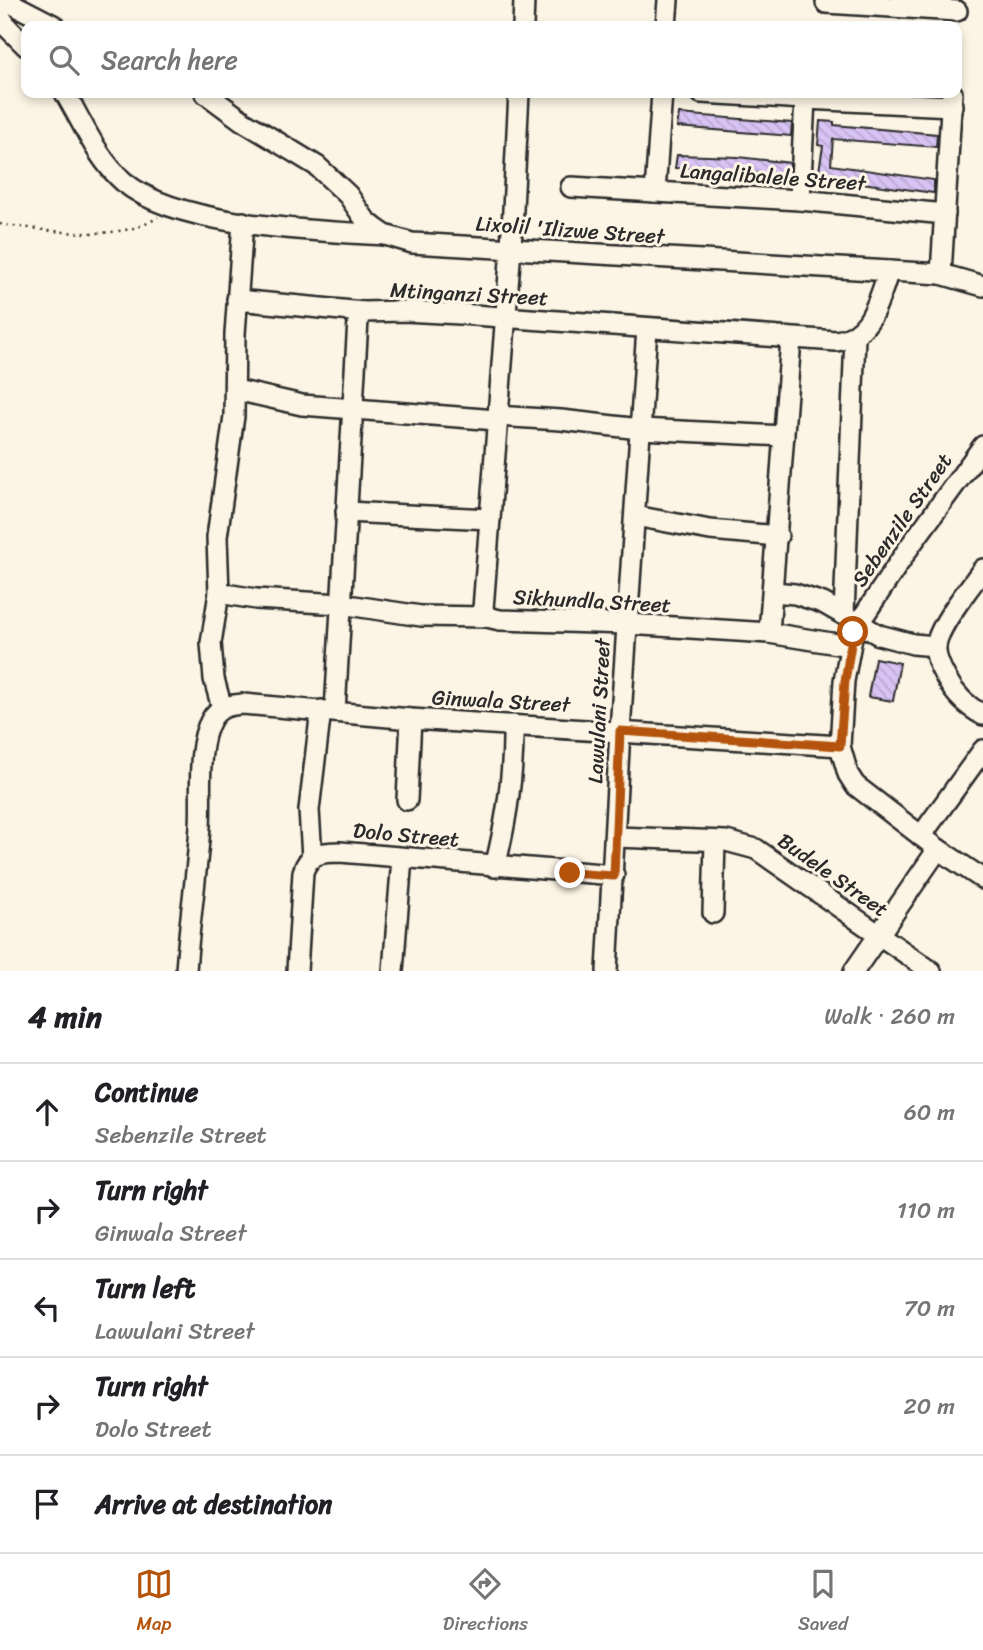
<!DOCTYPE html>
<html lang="en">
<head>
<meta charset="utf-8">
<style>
  body { margin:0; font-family:Sriracha,sans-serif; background:#f6f6f6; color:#202124 }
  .stop { position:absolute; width:21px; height:21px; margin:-16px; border:5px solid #b45309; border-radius:50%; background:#fff }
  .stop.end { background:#b45309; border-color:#fff; box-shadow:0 2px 7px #0008 }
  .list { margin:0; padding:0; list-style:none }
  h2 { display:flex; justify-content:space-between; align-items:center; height:91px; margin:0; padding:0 28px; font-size:30px }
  h2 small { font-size:23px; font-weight:400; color:#757577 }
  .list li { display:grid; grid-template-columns:46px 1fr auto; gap:21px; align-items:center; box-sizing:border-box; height:98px; padding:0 28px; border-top:2px solid #e0e0e0 }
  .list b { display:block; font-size:26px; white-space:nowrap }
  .list p { margin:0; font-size:23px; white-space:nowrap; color:#757577 }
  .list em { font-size:23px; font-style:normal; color:#757577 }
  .icon { flex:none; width:38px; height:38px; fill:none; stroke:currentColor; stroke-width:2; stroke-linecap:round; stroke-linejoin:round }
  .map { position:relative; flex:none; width:983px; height:971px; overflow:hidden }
  .search { position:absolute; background:#fff; box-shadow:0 4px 10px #0003; left:21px; right:21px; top:21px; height:77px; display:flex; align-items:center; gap:18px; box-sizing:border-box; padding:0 24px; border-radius:14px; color:#757577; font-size:26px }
  .sheet { height:581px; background:#fff }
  nav { display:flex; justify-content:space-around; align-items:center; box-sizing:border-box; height:98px; border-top:2px solid #e0e0e0; background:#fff; font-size:19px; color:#757577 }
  nav a { display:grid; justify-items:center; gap:4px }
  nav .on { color:#b45309 }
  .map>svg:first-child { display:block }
  .building { fill:url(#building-back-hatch); stroke:#2b2b2b; stroke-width:2 }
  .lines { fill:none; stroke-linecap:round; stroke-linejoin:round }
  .minor-casing { stroke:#2b2b2b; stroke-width:24 }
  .path { stroke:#2b2b2b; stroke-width:2.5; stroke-dasharray:2 5; stroke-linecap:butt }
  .minor { stroke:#fcf5e5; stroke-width:19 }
  .route { stroke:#b45309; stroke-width:9 }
  .labels { text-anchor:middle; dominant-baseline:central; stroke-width:6; stroke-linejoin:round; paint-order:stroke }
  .street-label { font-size:21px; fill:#2b2b2b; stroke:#fcf5e5 }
</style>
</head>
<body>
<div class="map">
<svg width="983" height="971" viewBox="0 0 983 971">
  <defs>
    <pattern id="building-back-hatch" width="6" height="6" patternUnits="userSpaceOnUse" patternTransform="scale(1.75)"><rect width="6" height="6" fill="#d8c3f4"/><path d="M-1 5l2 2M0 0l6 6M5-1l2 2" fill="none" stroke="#baa8d1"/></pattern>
  </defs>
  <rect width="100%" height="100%" fill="#fcf5e5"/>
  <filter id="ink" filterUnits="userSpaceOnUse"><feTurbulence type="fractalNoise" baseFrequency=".0143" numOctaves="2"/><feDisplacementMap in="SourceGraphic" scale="14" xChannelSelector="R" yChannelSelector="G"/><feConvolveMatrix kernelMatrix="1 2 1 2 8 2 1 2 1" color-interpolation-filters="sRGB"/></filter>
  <g filter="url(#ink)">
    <!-- building -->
    <g class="building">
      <path d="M679,114L792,123L791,136L677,127Z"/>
      <path d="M820,121L834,122V125L937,134L936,147L833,139L831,165L934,180V193L818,177L823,146L818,145Z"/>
      <path d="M677,155L738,157L790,163L789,177L731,170L675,168Z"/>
      <path d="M875,658L900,663L893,701L868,697Z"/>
    </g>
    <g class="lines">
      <!-- minor casing -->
      <g class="minor-casing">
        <g id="minor">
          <path d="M5,0L55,26"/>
          <path d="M826,3L957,11"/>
          <path d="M0,16L8,28L26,46"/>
          <path d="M523,26L524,0"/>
          <path d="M666,26L668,0"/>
          <path d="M65,93C83,123 97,159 124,182C177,227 317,231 385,235"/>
          <path d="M205,93L243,121L317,166L348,195L366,221L375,228L385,235L412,243L941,274L983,286"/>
          <path d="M519,93L511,248L483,609L487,617L500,620L627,624L769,633L791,339"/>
          <path d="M662,93L655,192L800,200L945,214"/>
          <path d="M701,93L805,99"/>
          <path d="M571,187L655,192"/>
          <path d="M800,200L805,99L952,106"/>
          <path d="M941,274L952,93"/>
          <path d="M237,300L363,312"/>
          <path d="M236,390L302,405L497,420"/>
          <path d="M497,416L561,420L640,429L784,436"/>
          <path d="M983,446L910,546L853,632L844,681L840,746L848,774L855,785L938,849L983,879"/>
          <path d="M346,512L490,519"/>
          <path d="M635,516L710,530L778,536"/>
          <path d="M983,569C971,586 937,627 936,647C935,658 941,669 946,678C955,695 966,706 983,715"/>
          <path d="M774,592L795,594L823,603L879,635L913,644L936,646"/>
          <path d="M219,593L256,599L341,604L421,616L487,617"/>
          <path d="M844,614L855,337"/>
          <path d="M769,633L850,646"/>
          <path d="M222,708L214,679L211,643L219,593L217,537L234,416L235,334L243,222"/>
          <path d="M335,711L358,320L363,312L404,311L460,314L836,341C872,337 878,300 889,271"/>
          <path d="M407,800L411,719"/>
          <path d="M921,836L983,750"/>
          <path d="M615,837L726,841L756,849L931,971"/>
          <path d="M312,857L309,810L321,710"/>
          <path d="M495,867C507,819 514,774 513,725"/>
          <path d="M713,913L715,841"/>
          <path d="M186,971C189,923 197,875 200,826C202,796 196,746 211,720C218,707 229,705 243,704L411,719L840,746"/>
          <path d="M297,971L303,872C309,853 322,852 340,852L614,875"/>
          <path d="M393,971L402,858"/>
          <path d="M607,971L620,731L647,328"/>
          <path d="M854,971L938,849"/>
        </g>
      </g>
      <!-- path -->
      <path class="path" d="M0,224C45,230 119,244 158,217"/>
      <!-- minor -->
      <use href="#minor" class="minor"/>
    </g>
  </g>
  <g class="lines" filter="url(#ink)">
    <!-- route -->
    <path class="route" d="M570,873L614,876L620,731L840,746L845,681L853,632"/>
  </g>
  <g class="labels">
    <!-- street labels -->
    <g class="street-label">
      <text transform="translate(773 177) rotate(4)">Langalibalele Street</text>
      <text transform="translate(570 230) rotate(4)">Lixolil 'Ilizwe Street</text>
      <text transform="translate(469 294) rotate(3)">Mtinganzi Street</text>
      <text transform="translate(902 520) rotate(-55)">Sebenzile Street</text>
      <text transform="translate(592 601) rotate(3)">Sikhundla Street</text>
      <text transform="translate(501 701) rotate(3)">Ginwala Street</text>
      <text transform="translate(599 711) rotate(-87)">Lawulani Street</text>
      <text transform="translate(406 835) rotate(5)">Dolo Street</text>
      <text transform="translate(833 875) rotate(35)">Budele Street</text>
    </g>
  </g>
</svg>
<div class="stop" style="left:853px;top:632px"></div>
<div class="stop end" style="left:570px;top:873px"></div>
<div class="search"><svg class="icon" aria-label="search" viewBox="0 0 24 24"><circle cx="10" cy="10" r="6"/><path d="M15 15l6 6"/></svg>Search here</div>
</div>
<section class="sheet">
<h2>4 min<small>Walk · 260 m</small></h2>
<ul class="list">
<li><svg class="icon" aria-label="ahead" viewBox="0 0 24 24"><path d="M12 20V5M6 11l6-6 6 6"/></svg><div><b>Continue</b><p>Sebenzile Street</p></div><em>60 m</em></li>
<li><svg class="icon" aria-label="right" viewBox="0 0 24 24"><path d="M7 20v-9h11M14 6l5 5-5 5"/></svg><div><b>Turn right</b><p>Ginwala Street</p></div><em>110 m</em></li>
<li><svg class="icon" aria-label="left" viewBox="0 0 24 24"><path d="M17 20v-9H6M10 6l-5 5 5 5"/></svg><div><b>Turn left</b><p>Lawulani Street</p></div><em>70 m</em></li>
<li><svg class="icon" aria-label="right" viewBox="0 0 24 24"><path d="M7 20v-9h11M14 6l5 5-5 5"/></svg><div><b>Turn right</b><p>Dolo Street</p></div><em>20 m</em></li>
<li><svg class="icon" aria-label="arrive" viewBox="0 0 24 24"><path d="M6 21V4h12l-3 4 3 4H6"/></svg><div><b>Arrive at destination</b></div></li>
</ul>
</section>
<nav>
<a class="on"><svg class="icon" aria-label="map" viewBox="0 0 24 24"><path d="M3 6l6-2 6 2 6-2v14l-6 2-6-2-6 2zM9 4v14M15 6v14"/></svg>Map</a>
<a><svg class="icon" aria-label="directions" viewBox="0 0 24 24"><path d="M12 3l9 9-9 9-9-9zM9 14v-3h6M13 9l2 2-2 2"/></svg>Directions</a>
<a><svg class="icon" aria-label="saved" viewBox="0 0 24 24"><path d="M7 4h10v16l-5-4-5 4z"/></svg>Saved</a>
</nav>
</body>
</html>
